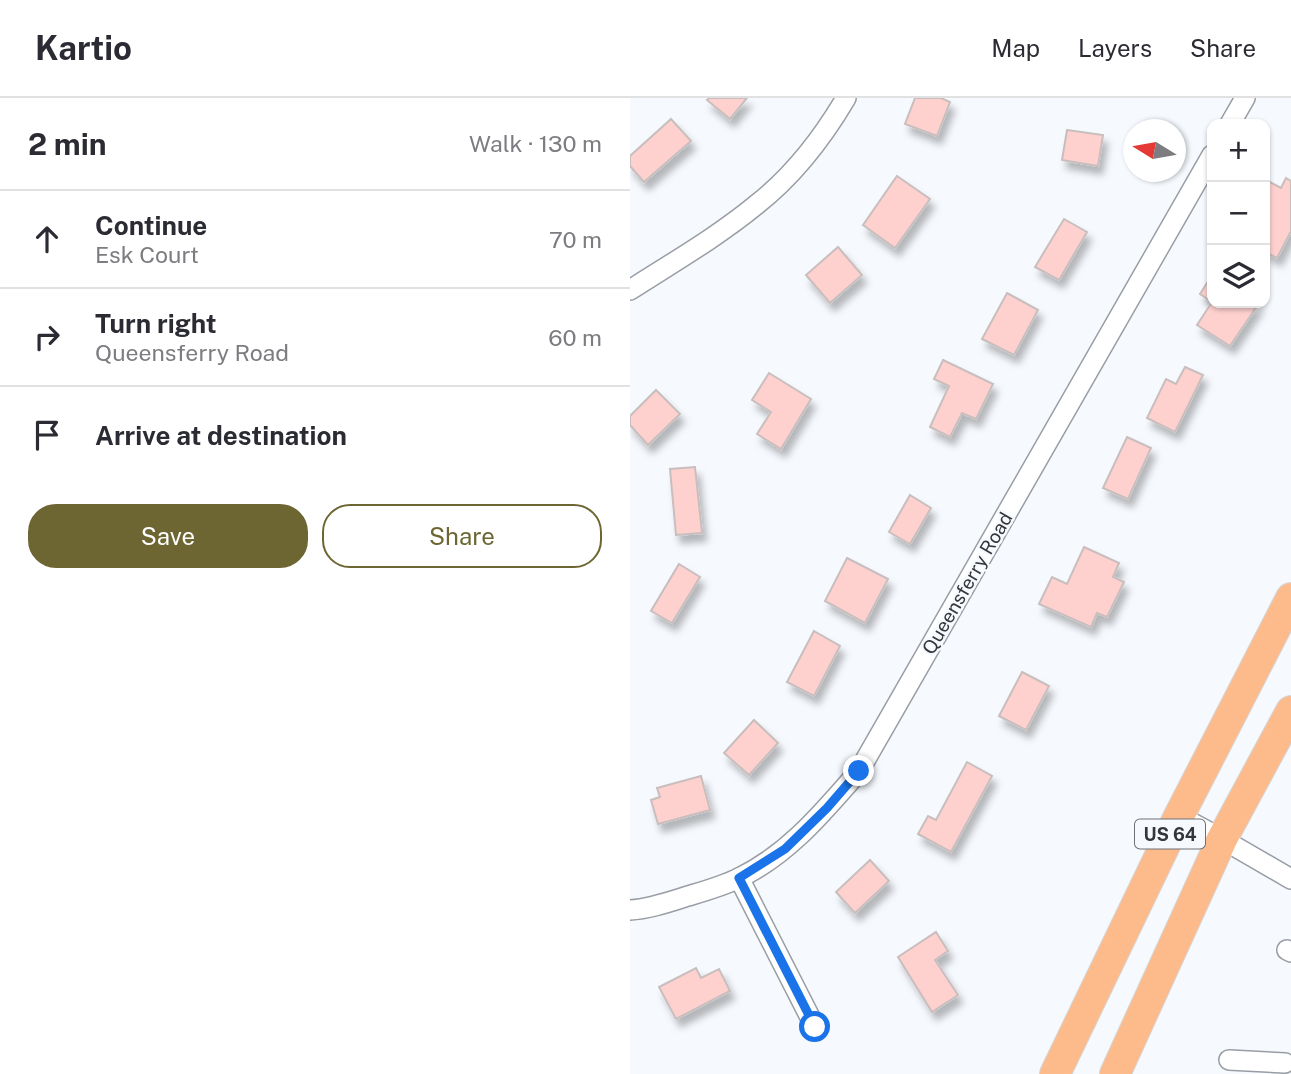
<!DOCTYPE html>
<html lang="en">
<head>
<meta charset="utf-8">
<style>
  body { margin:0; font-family:"Public Sans",sans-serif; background:#f2f2f3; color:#2b2b33 }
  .controls { position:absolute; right:21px; top:21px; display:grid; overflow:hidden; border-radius:14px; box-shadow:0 2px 5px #0004 }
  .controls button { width:63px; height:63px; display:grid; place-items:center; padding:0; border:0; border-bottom:2px solid #e1e1e2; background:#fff; color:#2b2b33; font:35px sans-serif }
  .compass { position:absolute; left:493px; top:21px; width:63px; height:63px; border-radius:50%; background:#fff; box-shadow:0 2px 5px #0004; rotate:281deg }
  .stop { position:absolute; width:21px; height:21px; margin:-16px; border:5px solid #1a73e8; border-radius:50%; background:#fff }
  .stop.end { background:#1a73e8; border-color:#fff; box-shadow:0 2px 7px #0008 }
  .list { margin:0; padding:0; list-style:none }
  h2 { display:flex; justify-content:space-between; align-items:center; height:91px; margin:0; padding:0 28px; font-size:30px }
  h2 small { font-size:23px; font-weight:400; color:#7c7c81 }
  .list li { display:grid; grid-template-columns:46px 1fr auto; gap:21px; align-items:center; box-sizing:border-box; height:98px; padding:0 28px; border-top:2px solid #e1e1e2 }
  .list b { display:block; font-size:26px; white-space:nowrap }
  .list p { margin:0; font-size:23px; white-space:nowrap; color:#7c7c81 }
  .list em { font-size:23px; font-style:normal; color:#7c7c81 }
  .actions { display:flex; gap:14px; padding:21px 28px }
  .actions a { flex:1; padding:16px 0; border:2px solid #6d6633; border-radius:28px; text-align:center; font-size:24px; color:#6d6633 }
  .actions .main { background:#6d6633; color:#fff }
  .icon { flex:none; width:38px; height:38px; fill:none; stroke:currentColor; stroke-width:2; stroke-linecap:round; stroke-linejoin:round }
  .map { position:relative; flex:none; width:661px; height:976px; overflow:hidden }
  header { display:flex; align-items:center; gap:42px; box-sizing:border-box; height:98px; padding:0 35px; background:#fff; border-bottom:2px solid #e1e1e2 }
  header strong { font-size:33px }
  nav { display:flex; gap:38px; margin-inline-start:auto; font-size:24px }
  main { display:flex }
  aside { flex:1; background:#fff }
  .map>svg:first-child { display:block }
  .building { fill:#fed1cf; stroke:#c9bebe; stroke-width:2; filter:url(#shadow) }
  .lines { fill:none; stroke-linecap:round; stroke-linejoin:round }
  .minor-casing { stroke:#999ea5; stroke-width:22 }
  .highway-casing { stroke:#d6d7d7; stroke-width:32 }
  .minor { stroke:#fff; stroke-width:19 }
  .highway { stroke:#fdba8b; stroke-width:30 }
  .route { stroke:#1a73e8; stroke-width:9 }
  .labels { text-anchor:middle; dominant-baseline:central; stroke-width:5; stroke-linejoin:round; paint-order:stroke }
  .shield { fill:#f6f9fe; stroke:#6e7074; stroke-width:2 }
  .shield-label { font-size:18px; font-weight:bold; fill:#343639 }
  .street-label { font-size:19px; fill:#343639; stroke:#f6f9fe }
</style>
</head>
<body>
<header>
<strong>Kartio</strong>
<nav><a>Map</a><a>Layers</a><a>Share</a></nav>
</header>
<main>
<aside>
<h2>2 min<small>Walk · 130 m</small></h2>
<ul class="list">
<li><svg class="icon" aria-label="ahead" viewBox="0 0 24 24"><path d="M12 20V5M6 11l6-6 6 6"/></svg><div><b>Continue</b><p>Esk Court</p></div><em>70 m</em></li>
<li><svg class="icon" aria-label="right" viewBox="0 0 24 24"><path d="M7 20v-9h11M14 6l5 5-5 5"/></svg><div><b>Turn right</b><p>Queensferry Road</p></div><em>60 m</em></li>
<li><svg class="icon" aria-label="arrive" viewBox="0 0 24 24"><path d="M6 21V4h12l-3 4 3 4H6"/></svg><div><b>Arrive at destination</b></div></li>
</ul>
<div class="actions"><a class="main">Save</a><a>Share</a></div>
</aside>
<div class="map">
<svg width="661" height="976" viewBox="0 0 661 976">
  <defs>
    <filter id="shadow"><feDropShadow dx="4.5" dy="8" stdDeviation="3.5" flood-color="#0004"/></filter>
  </defs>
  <rect width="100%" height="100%" fill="#f6f9fe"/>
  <!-- building -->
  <g class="building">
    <path d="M79,0H117L100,21L77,2Z"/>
    <path d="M285,0H311L320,4L307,38L275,26Z"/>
    <path d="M41,21L61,43L14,84L0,68V58Z"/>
    <path d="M437,32L473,37L468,68L432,62Z"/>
    <path d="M267,78L300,101L265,150L233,127Z"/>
    <path d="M656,80L661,83V133L647,160L635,154V89L638,83L651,90Z"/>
    <path d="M434,121L457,134L429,182L405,169Z"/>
    <path d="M208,149L232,177L200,205L176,177Z"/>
    <path d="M582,177V205H629L600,248L567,227L582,204L570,196Z"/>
    <path d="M377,195L408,212L384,257L352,241Z"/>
    <path d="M313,262L363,286L346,321L332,315L320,339L300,329L319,288L304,281Z"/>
    <path d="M555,269L573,277L545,334L517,320L536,281L546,286Z"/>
    <path d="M139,275L181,301L151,351L127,336L141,314L122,302Z"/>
    <path d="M26,292L50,316L18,347L0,327V318Z"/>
    <path d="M497,339L521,350L498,401L473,390Z"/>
    <path d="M65,369L72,435L46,437L40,371Z"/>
    <path d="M280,397L301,410L280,446L259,434Z"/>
    <path d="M454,449L489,465L483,479L494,484L477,519L467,515L461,529L409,506L422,479L437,486Z"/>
    <path d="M217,460L258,481L235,525L195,503Z"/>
    <path d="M49,466L70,479L42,525L21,513Z"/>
    <path d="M184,533L210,548L184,598L157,584Z"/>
    <path d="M392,574L419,588L396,632L369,618Z"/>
    <path d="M124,622L148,645L119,677L94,655Z"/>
    <path d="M337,664L362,678L321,754L288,736L298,718L306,722Z"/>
    <path d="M71,678L80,712L28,726L21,702L30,699L27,690Z"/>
    <path d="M240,762L259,783L225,815L206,794Z"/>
    <path d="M306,834L318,853L305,862L328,897L302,914L268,859Z"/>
    <path d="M66,870L71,880L89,871L100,893L46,921L29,889Z"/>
  </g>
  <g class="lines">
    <!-- minor casing -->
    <g class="minor-casing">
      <g id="minor">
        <path d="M600,26L615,0"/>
        <path d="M0,192C42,165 87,139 126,107C162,79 193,39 216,0"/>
        <path d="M549,718L592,741L661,781"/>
        <path d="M109,780L185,929"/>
        <path d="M0,812C19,811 39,804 58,798C75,793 93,788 109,780C159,756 194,713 229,673L582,57"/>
        <path d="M657,852L661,854"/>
        <path d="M599,962L655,965"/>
      </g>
    </g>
    <!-- highway casing -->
    <g class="highway-casing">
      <g id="highway">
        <path d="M425,976L549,718L661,500"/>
        <path d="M485,976L592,741L661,613"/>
      </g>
    </g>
    <!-- minor -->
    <use href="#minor" class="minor"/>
    <!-- highway -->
    <use href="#highway" class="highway"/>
  </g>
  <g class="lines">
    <!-- route -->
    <path class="route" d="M185,929L109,780L155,751L197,710L229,673"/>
  </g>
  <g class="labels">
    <!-- shield labels -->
    <rect class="shield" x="505" y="721.5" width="70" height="29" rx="5"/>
    <g class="shield-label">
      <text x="540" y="736">US 64</text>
    </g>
    <!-- street labels -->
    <g class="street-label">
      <text transform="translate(337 485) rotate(-60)">Queensferry Road</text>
    </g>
  </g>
</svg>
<div class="controls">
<button>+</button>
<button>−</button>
<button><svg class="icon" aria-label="layers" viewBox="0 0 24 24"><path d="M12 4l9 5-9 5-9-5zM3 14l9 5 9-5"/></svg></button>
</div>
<svg class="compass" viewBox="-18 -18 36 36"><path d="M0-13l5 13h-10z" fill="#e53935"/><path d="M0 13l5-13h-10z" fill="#7c7c81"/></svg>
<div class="stop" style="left:185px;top:929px"></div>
<div class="stop end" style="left:229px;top:673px"></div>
</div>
</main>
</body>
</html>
